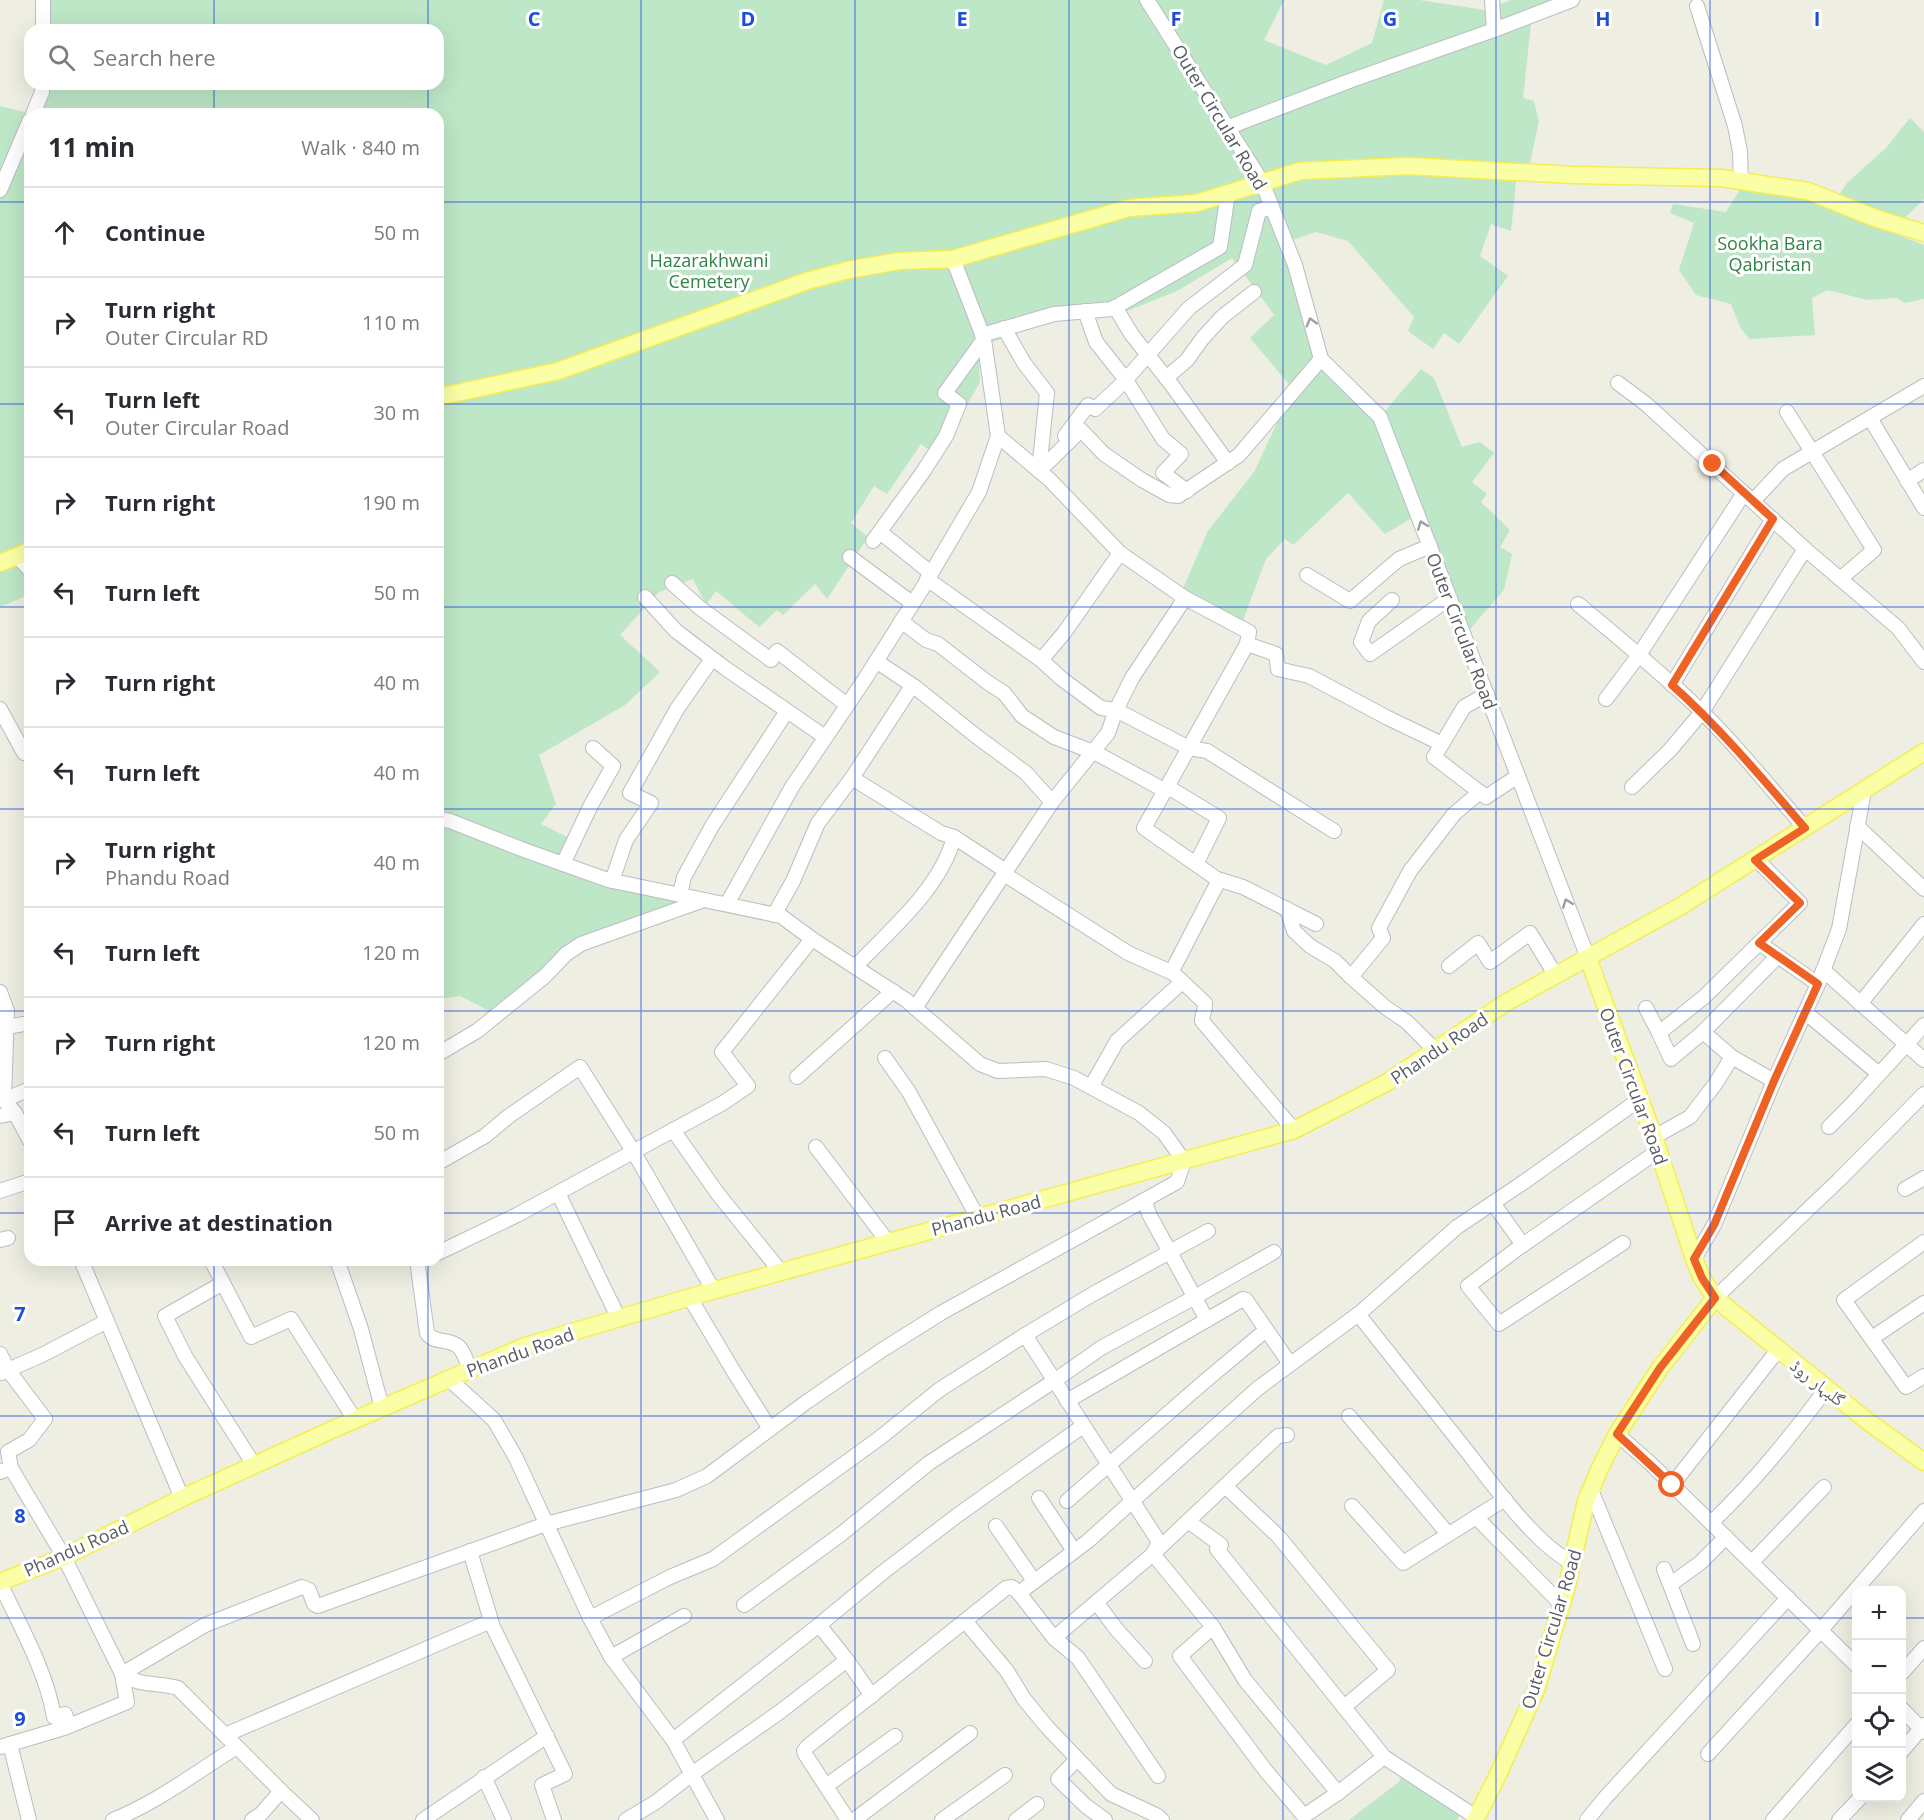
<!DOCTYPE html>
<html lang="en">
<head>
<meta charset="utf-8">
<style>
  body { margin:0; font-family:"Open Sans","Noto Naskh Arabic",sans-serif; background:#f2f2f3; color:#2b2b33 }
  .controls { position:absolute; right:18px; bottom:18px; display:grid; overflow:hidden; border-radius:12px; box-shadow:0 6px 24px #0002 }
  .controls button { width:54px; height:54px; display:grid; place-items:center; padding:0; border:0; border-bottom:2px solid #e1e1e2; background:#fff; color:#2b2b33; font:30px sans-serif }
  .stop { position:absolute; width:18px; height:18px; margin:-14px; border:4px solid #ef6226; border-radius:50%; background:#fff }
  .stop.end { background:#ef6226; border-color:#fff; box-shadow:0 2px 6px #0008 }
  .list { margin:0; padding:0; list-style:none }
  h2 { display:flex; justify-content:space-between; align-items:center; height:78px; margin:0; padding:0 24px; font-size:26px }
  h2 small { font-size:20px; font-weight:400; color:#7c7c81 }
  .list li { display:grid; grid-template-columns:39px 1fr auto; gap:18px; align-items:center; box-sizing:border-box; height:90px; padding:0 24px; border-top:2px solid #e1e1e2 }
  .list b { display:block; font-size:22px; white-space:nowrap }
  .list p { margin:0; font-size:20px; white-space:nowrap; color:#7c7c81 }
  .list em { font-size:20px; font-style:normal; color:#7c7c81 }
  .icon { flex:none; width:33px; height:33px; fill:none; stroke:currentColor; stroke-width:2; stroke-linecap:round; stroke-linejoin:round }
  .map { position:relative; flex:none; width:1924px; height:1820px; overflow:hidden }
  .search { position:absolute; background:#fff; box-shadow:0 6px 24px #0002; left:24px; top:24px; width:420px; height:66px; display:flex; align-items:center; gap:15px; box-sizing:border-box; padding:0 21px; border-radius:18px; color:#7c7c81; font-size:22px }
  .panel { position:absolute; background:#fff; box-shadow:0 6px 24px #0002; left:24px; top:108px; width:420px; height:1158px; border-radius:18px }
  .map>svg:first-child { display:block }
  .green { fill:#bde7c6 }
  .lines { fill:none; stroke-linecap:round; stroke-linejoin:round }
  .minor-casing { stroke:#bcbdc4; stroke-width:16 }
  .major-casing { stroke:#f6ed52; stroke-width:19 }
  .minor { stroke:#fff; stroke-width:14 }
  .major { stroke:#faffa5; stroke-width:16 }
  .oneway { stroke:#9c9da1 }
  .route { stroke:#ef6226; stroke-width:8 }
  .grid { fill:none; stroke:#1d4ed8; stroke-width:1.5; stroke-opacity:0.55 }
  .labels { text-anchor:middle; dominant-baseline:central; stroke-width:6; stroke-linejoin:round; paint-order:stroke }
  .street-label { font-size:18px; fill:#5a5c63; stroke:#fff }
  .park-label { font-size:18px; fill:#318447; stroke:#fff }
  .grid-label { font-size:20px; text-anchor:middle; font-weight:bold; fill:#1d4ed8; stroke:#fff; stroke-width:6; stroke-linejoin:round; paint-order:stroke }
</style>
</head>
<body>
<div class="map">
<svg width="1924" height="1820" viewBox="0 0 1924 1820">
  <rect width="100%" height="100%" fill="#eeeee2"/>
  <!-- green -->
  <g class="green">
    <path d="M43,0H1284L1264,40L1326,65L1372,43L1384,0H1419L1485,10L1511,0H1572L1532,15L1523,98L1534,101L1539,121L1528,172H1517L1511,231L1491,224L1480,256L1508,276L1459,344L1444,333L1433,349L1408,331L1414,317L1348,241L1316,232L1286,242L1321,359L1380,417L1421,369L1434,378L1462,447L1480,442L1494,453L1472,482L1487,494L1481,502L1510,530L1500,547L1512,554L1504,590L1464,636L1417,515L1385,534L1348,493L1293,545L1285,539L1266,559L1239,631L1178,600L1208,531L1254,472L1293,389L1250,338L1274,315L1232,258L1177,291L1115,316L1050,322L978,347L980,382L937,456L921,444L887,494L874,486L851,523L868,537L827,599L815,584L783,615L777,610L759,627L716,591L706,605L693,579L659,592L620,635L660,672L625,705L539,755L556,804L541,824L573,840L559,862L705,899L581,944L497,1015L460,996L438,999V114H30V594L0,607V106L32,114L42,84H438V30H43Z"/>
    <path d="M1910,118L1924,132V199L1891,232L1924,245V299L1905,303L1896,298L1868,300L1827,290L1812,298L1815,335L1749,339L1740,327L1731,304L1696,295L1679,270L1694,223L1670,213L1673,204L1726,212L1741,188L1798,195L1829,209L1847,183L1886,148Z"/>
    <path d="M1403,1770L1462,1810L1457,1820H1349L1399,1782Z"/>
  </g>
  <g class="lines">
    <!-- minor casing -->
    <g class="minor-casing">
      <g id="minor">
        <path d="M1147,0L1262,182L1295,265L1321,359L1380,417L1588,958"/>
        <path d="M1492,0L1494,30"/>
        <path d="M1697,6L1735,126L1740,152L1741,181"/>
        <path d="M43,30V0"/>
        <path d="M33,114L42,92V84"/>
        <path d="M1229,127L1352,80L1494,30L1572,0"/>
        <path d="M0,190L30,120"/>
        <path d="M1115,307L1132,335L1171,384L1228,463"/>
        <path d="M1085,311L1096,342L1126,380L1163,439L1181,454L1163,473L1187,491"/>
        <path d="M1004,328L1024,363L1047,393L1039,471L1081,430L1104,454L1142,480L1169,495L1178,496L1239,455L1321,359"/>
        <path d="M982,335L1054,314L1112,309L1220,247L1228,193"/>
        <path d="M1166,378L1187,360L1202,339L1222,317L1254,292"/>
        <path d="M1618,383L1646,404L1805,549L1898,628L1924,662"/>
        <path d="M1787,412L1874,550L1840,579"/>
        <path d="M1870,418L1924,508"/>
        <path d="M998,436L1050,480L1120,553L1185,598L1249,632L1247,644"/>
        <path d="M1065,436L1088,405L1095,409L1122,384L1189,308L1245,265L1259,211L1272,207"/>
        <path d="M1907,481L1924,470"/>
        <path d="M1753,501L1783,469L1924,386"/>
        <path d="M880,532L931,573"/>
        <path d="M873,541L923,472L946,436L959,404L945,393L984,339"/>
        <path d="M18,557L30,570"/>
        <path d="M850,557L912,603"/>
        <path d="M1307,575L1350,601L1399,559L1430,546"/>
        <path d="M927,579L1041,660L1062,679L1101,708L1116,710L1189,748L1207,751L1334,831"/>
        <path d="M672,583L700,608L771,660L777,651L847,705"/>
        <path d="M645,597L676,631L725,668L825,737"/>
        <path d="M1392,600L1369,621L1361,642L1370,654L1450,598"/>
        <path d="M1578,604C1620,639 1663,674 1702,712C1739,748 1771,789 1805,828"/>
        <path d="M901,621L926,640L938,644L987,682L1004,693L1022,716L1054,737L1096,753L1164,790H1173L1219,818L1196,864"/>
        <path d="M1041,660L1064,633L1120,553"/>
        <path d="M876,661L915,687L976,736L1026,773L1052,802"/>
        <path d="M1672,685L1773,519"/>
        <path d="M912,686L852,778L941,833L954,837L1006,871L915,1008"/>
        <path d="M1606,699L1639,655L1744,493"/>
        <path d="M0,709L24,753L30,750"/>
        <path d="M1442,744L1434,757L1486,797L1518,776"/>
        <path d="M1632,787L1670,750L1702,712L1805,549"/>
        <path d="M1857,826L1924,889"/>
        <path d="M1756,859L1800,903L1704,997L1659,1033L1671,1059L1703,1032L1777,957"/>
        <path d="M563,864L590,807L613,766L593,748"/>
        <path d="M1006,871L1052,802L1108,733L1116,710L1132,678L1185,598"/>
        <path d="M1004,874L1128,953L1173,973L1205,1003C1206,1010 1202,1014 1202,1021L1294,1130"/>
        <path d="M612,881L626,840L651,803L630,793L677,709L712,659"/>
        <path d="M680,894L684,877L712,826L787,711"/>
        <path d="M727,904L792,787L863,682L922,589L979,492L998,436L984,339L953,259"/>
        <path d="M1287,909L1294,931L1310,946L1335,961L1351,977"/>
        <path d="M774,915L793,881L818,823L852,778"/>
        <path d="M1316,924L1243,887L1217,879L1144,828L1247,644L1276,654L1278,669L1309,676L1388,718L1442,744L1464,707L1487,694"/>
        <path d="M1759,943L1818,984"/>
        <path d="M1449,966L1478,943L1490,962L1530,933L1556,976"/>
        <path d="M855,967C890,930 941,888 954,837"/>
        <path d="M1823,970L1924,1060"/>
        <path d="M1173,973V969L1218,882L1217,879"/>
        <path d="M0,992L7,1011L4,1100L15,1113L30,1141"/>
        <path d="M1860,1004L1924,924"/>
        <path d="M1646,1008L1659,1033"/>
        <path d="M1805,1012L1879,1074"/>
        <path d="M6,1027L30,1023"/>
        <path d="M1703,1032L1732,1057"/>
        <path d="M1436,1051L1407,1022L1385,1007L1351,977L1383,938L1379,928L1410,871L1454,814L1480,792"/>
        <path d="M438,1054L477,1031L545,976L566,954L581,944L704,900"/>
        <path d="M885,1058L909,1092L978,1218"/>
        <path d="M797,1077L893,991"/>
        <path d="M1091,1087L1117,1041L1182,982"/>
        <path d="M4,1100L30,1089"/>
        <path d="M0,1116L15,1113"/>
        <path d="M1829,1127L1851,1105L1924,1025"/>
        <path d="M673,1130L718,1194L781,1272"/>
        <path d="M1654,1137L1690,1117L1716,1083L1732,1057L1774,1081"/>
        <path d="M816,1147L888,1242"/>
        <path d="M438,1163L485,1136L509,1116L580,1067L633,1151L714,1291"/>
        <path d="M1905,1189L1924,1178"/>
        <path d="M0,1191L30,1181"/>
        <path d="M558,1193L619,1319"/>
        <path d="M1145,1201L1149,1214L1207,1320"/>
        <path d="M1493,1203L1523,1245"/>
        <path d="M0,1240L8,1238"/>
        <path d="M1924,1242L1844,1300L1906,1387L1924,1376"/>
        <path d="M1623,1243L1499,1324L1468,1286L1517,1249L1658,1151"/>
        <path d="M438,1253L517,1215L723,1103L748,1086L722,1052L812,939"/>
        <path d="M1694,1259L1714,1225L1774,1081L1818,984L1839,929L1864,791"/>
        <path d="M81,1260L182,1498"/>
        <path d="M211,1260L251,1337L291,1319L355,1420"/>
        <path d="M337,1260L361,1329L382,1408"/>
        <path d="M417,1260L427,1333C434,1344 449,1338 459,1347C464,1352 467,1363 470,1370"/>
        <path d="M223,1283L165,1316L185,1356L254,1465"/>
        <path d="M690,1298L734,1372L770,1429"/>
        <path d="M1715,1298L1839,1180L1924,1094"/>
        <path d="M1358,1314C1395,1361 1432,1408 1469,1454C1493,1485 1538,1547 1573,1563"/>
        <path d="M1025,1335L1159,1542L1153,1554L1213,1627L1245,1680L1338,1793"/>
        <path d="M1872,1338L1924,1303"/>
        <path d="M0,1354L8,1370L45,1419L29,1440L8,1452L11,1468"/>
        <path d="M1,1373L42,1355L107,1321"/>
        <path d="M449,1379L494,1420L516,1458L590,1618L611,1657L673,1740L717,1820"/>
        <path d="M1067,1401L1243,1299L1246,1300L1290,1364"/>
        <path d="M1349,1416L1448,1534"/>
        <path d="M1617,1434L1651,1464L1856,1665"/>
        <path d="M0,1472L11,1468L64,1557L122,1674C140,1687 158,1682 178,1688L281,1791L312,1820"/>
        <path d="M1672,1485L1778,1350"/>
        <path d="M1225,1486L1278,1536L1388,1670L1344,1707"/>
        <path d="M1591,1490L1665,1669"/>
        <path d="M1039,1498L1074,1551"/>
        <path d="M1067,1501L1204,1382L1266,1330"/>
        <path d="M1352,1506L1403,1563L1505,1499"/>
        <path d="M1476,1517L1562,1605"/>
        <path d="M1188,1521L1221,1545L1217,1549L1384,1757L1476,1817"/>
        <path d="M1711,1523C1755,1481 1791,1436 1827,1388"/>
        <path d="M996,1526L1034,1581"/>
        <path d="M470,1551L493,1627L565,1774L542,1785L554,1820"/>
        <path d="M1752,1562L1824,1487"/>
        <path d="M1664,1569L1693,1644"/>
        <path d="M0,1583C20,1626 46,1670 54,1717L65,1714L69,1726"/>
        <path d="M1671,1584L1700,1563L1726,1537"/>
        <path d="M1019,1593L1088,1541L1257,1389L1361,1312L1457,1227L1524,1182L1640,1099"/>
        <path d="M1096,1602L1117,1630L1145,1661"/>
        <path d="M744,1605L840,1535L929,1463L1054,1381L1101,1348L1195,1297L1274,1252"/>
        <path d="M590,1618L670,1577L713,1559L881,1437L939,1390L1025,1335L1093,1294L1208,1231"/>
        <path d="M965,1621L1007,1671L1024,1699L1047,1727L1111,1794L1156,1815L1162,1820"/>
        <path d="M819,1625L847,1660L872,1696"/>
        <path d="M1213,1627L1180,1656L1266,1771L1304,1816L1338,1793L1384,1757"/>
        <path d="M1054,1638L1078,1658L1158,1776"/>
        <path d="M611,1657L684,1616"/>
        <path d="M1902,1673L1924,1648"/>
        <path d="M1902,1709L1924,1732"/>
        <path d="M225,1735L491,1621"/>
        <path d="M673,1740L819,1625L882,1573L955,1517L1083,1426"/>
        <path d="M10,1744L64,1728L127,1702L122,1674L205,1625L302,1587L309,1590L314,1604L318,1606L546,1524L676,1490L707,1476L805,1403L882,1350L941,1313L1177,1182L1184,1161L1164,1133L1139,1113L1074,1078L1046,1069L998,1071L980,1064L906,1000L812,939L781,916L608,880L524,850L450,821L438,819"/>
        <path d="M0,1747L10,1744L29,1820"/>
        <path d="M1902,1751L1924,1725"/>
        <path d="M1708,1754L1821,1630L1924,1511"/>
        <path d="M1077,1759L1058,1779L1086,1806L1105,1820"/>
        <path d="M484,1777L504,1820"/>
        <path d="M826,1786L895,1736"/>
        <path d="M113,1820C158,1802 196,1772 237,1747"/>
        <path d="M252,1820L261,1814L281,1791"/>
        <path d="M423,1820L547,1736"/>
        <path d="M626,1820L656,1802L692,1774L781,1711L847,1660"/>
        <path d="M848,1820L805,1754L804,1751L807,1747L1006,1588L1012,1587L1019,1593L1054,1638L1153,1554L1278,1436L1287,1435"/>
        <path d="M854,1820L970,1733"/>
        <path d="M942,1820L1005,1775"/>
        <path d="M1016,1820L1037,1804"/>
        <path d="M1587,1820L1605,1798L1788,1598"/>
        <path d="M1773,1820L1856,1725"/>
        <path d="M1839,1820L1860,1798"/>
        <path d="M1908,1820L1924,1801"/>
      </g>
    </g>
    <!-- major casing -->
    <g class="major-casing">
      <g id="major">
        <path d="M438,397L558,371L807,281L848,270L899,261L953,259L1129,208L1197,203L1300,171L1408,166L1574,175L1721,178L1808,191L1875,218L1924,233"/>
        <path d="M0,563L30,551"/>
        <path d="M1588,958L1654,1137L1694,1259L1702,1278L1715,1298L1866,1420L1924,1462"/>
        <path d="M0,1582L64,1557L182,1498L336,1428L525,1346L701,1294L1294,1130L1386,1083L1507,1002L1681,906L1924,752"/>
        <path d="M1475,1820L1497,1777L1536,1690L1566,1590L1586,1501L1600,1468L1617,1434L1660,1368L1715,1298"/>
      </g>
    </g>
    <!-- minor -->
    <use href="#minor" class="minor"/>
    <!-- major -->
    <use href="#major" class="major"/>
  </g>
  <!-- one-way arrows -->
  <defs><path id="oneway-chevron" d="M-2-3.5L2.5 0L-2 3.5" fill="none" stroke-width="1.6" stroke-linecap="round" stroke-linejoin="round" transform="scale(1.5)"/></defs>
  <g class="oneway">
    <use href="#oneway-chevron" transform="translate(1311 322) rotate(-106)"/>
    <use href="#oneway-chevron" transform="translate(1422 525) rotate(-111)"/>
    <use href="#oneway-chevron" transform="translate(1567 903) rotate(-111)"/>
  </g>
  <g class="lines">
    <!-- route -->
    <path class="route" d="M1672,1485L1617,1434L1660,1368L1715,1298L1702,1278L1694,1259L1714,1225L1774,1081L1818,984L1759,943L1800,903L1755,860L1805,828C1762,778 1721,729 1672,685L1773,519L1713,464"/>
  </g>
  <!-- grid -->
  <path class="grid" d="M214,0V30M428,0V30M641,0V1820M855,0V1820M1069,0V1820M1283,0V1820M1496,0V1820M1710,0V1820M214,84V114M428,84V114M0,202H30M438,202H1924M0,404H30M438,404H1924M0,607H30M438,607H1924M0,809H30M438,809H1924M0,1011H30M438,1011H1924M0,1213H30M438,1213H1924M214,1260V1820M428,1260V1820M0,1416H1924M0,1618H1856M1902,1618H1924"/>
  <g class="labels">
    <!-- street labels -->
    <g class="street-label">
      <text transform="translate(1220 117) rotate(59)">Outer Circular Road</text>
      <text transform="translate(1462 631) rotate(69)">Outer Circular Road</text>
      <text transform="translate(1439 1048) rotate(-34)">Phandu Road</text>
      <text transform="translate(1634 1086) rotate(70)">Outer Circular Road</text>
      <text transform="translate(986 1215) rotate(-15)">Phandu Road</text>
      <text transform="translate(520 1352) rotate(-20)">Phandu Road</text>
      <text transform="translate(1818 1382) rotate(38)">گلبہار روڈ</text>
      <text transform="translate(76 1548) rotate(-24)">Phandu Road</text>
      <text transform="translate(1551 1629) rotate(-73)">Outer Circular Road</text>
    </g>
    <!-- park labels -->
    <g class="park-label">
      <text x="1770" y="243">Sookha Bara<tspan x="1770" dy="21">Qabristan</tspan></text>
      <text x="709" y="260">Hazarakhwani<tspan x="709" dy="21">Cemetery</tspan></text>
    </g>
  </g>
  <g class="grid-label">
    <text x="534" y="26">C</text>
    <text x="748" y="26">D</text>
    <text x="962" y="26">E</text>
    <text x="1176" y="26">F</text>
    <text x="1390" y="26">G</text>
    <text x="1603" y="26">H</text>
    <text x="1817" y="26">I</text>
    <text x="20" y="1321">7</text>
    <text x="20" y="1523">8</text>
    <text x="20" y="1726">9</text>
  </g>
</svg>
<div class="controls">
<button>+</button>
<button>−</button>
<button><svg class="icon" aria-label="locate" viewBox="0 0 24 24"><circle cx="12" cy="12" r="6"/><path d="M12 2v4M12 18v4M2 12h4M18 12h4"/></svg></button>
<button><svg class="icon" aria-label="layers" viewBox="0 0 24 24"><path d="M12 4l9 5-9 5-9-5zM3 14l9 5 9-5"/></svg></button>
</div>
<div class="stop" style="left:1672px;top:1485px"></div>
<div class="stop end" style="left:1713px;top:464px"></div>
<div class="search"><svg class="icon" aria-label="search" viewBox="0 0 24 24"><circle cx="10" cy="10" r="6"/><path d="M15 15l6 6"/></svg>Search here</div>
<section class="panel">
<h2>11 min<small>Walk · 840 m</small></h2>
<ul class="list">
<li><svg class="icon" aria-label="ahead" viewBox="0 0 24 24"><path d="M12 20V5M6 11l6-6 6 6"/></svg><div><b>Continue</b></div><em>50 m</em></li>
<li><svg class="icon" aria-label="right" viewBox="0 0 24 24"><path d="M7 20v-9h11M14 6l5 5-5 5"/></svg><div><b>Turn right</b><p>Outer Circular RD</p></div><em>110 m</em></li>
<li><svg class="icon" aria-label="left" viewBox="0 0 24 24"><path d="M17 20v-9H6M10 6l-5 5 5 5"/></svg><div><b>Turn left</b><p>Outer Circular Road</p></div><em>30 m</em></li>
<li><svg class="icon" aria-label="right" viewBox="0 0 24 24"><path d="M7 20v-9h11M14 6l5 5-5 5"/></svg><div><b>Turn right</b></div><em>190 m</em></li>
<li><svg class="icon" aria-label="left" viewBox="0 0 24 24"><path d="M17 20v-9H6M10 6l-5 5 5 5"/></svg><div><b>Turn left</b></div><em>50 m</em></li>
<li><svg class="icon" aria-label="right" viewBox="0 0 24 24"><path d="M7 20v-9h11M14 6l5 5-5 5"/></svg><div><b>Turn right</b></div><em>40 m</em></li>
<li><svg class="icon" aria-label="left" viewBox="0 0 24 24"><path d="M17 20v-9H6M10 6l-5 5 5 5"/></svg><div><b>Turn left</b></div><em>40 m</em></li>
<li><svg class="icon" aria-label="right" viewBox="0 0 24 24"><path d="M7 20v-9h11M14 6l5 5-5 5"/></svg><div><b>Turn right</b><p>Phandu Road</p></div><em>40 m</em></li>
<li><svg class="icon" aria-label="left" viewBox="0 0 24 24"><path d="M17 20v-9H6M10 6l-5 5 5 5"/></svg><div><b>Turn left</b></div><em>120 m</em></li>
<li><svg class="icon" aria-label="right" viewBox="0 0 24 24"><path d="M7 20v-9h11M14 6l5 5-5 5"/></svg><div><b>Turn right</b></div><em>120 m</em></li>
<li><svg class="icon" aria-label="left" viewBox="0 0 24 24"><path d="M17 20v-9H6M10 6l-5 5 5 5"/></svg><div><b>Turn left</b></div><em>50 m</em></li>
<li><svg class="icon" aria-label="arrive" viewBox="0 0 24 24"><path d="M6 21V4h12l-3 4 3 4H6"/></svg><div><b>Arrive at destination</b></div></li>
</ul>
</section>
</div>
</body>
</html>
